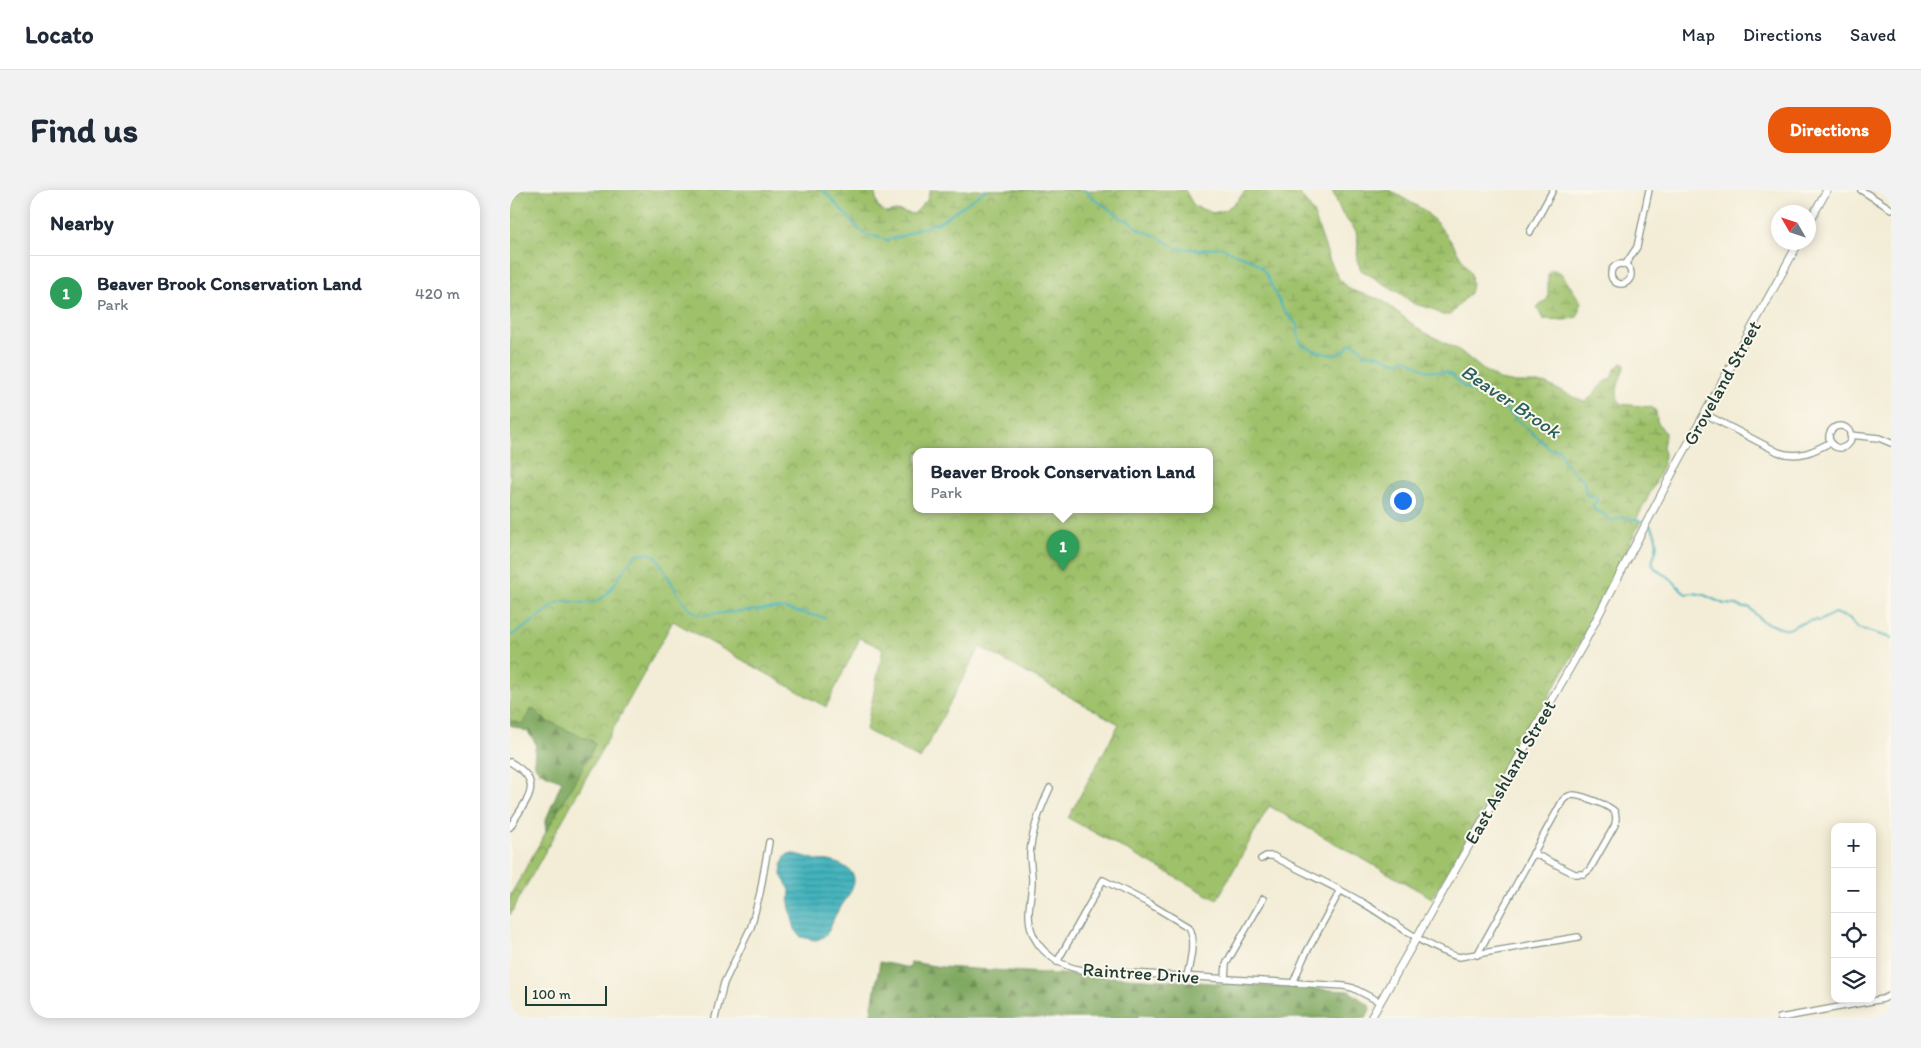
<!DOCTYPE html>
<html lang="en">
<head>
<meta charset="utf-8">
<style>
  body { margin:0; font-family:Itim,sans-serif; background:#f2f2f3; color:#1f2937 }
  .controls { position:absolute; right:15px; bottom:15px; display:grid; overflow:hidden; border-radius:10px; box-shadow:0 2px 12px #0003 }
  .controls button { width:45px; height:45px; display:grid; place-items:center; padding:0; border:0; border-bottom:1px solid #e0e1e3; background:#fff; color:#1f2937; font:25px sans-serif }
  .compass { position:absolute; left:1261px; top:15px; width:45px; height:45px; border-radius:50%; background:#fff; box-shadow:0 2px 12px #0003; rotate:309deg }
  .scale { position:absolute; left:15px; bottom:12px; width:82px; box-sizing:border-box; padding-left:5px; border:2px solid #1f3d34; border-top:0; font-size:14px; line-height:18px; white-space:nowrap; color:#1f3d34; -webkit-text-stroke:4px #fbf7ec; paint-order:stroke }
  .you { position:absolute; left:892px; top:310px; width:18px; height:18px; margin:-12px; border:4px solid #fff; border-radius:50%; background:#1a73e8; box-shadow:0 0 0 8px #1a73e833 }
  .badge { display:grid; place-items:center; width:32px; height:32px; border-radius:50%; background:#ea580c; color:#fff; font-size:16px; font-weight:700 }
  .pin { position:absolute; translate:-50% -41px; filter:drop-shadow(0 1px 2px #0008) }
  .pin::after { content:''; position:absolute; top:26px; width:18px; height:15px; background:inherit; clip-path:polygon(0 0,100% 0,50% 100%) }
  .popup { position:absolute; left:403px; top:258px; width:300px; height:65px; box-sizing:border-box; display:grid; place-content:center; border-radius:10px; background:#fff; filter:drop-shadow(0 1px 4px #0005); font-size:16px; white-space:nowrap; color:#747a83 }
  .popup b { font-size:19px; color:#1f2937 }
  .popup::after { content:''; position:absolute; left:50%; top:100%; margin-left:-10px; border:10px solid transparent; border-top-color:#fff }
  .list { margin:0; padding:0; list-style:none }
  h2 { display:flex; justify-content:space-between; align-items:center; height:65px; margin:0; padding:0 20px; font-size:21px }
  h2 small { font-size:16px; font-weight:400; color:#747a83 }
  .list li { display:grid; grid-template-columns:32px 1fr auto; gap:15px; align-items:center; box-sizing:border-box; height:75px; padding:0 20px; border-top:1px solid #e0e1e3 }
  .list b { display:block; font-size:19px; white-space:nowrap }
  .list p { margin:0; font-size:16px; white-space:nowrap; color:#747a83 }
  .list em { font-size:16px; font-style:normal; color:#747a83 }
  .icon { flex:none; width:28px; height:28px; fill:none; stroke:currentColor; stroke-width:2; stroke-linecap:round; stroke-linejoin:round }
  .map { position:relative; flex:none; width:1381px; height:828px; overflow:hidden; border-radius:20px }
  header { display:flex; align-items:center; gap:30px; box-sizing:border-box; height:70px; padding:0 25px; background:#fff; border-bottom:1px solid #e0e1e3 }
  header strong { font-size:24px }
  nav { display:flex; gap:28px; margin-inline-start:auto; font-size:18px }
  .intro { display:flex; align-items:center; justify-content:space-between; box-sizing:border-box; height:120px; padding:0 30px }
  h1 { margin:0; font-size:35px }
  .button { padding:12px 22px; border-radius:20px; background:#ea580c; color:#fff; font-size:18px; font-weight:700 }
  main { display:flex; gap:30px; padding:0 30px }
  aside { flex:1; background:#fff; border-radius:20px; box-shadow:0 2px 12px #0003 }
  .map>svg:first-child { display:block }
  .forest { fill:url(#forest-firs); stroke:#4e7249 }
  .wetland { fill:url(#wetland-marsh); stroke:#5e7f4f }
  .park { fill:url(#park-crowns); stroke:#5e7f4f; fill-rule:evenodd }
  .water { fill:url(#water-rules); stroke:#307878 }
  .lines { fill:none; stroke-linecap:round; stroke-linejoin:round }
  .stream { stroke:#42b2bc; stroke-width:2 }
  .minor-casing { stroke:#899586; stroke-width:8 }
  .major-casing { stroke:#899586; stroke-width:9 }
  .minor { stroke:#fff; stroke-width:5.5 }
  .major { stroke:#fff; stroke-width:7 }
  .labels { text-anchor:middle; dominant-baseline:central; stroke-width:4; stroke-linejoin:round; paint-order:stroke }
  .street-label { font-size:19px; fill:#1f3d34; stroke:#fbf7ec }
  .water-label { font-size:20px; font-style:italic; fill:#2a605d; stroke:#fbf7ec }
</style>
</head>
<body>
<header>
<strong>Locato</strong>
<nav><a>Map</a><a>Directions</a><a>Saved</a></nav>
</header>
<div class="intro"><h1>Find us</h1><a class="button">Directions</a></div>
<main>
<aside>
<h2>Nearby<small></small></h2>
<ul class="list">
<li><span class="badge" style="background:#2e9e5b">1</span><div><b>Beaver Brook Conservation Land</b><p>Park</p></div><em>420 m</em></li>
</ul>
</aside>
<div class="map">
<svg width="1381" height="828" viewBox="0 0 1381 828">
  <defs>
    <pattern id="forest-firs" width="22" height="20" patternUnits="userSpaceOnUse" patternTransform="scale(1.25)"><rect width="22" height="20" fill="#7ea75e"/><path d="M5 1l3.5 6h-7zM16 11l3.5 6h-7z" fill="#67894e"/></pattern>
    <pattern id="wetland-marsh" width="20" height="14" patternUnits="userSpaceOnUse" patternTransform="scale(1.25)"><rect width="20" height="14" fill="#9ec16a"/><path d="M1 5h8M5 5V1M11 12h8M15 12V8" fill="none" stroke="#809e58"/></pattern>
    <pattern id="park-crowns" width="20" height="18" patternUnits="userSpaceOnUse" patternTransform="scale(1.25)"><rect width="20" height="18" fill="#9ec16a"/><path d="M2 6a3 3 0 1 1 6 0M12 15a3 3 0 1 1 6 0" fill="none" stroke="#809e58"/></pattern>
    <pattern id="water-rules" width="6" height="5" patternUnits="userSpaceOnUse" patternTransform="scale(1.25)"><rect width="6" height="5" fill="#42b2bc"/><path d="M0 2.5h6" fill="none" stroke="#37929a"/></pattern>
  </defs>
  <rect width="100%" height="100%" fill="#fbf7ec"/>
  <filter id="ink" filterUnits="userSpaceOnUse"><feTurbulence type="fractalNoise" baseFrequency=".02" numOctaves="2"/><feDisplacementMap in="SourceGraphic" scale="10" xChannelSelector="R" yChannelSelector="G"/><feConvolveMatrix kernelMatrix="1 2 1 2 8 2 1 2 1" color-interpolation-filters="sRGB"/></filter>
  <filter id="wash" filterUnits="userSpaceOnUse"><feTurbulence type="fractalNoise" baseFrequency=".0096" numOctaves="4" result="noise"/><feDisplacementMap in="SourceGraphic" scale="20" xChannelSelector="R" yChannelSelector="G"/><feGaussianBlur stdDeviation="1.12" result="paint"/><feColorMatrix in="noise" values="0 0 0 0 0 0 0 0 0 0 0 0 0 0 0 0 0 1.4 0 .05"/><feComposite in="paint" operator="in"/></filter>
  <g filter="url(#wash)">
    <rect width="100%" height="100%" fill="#f3edd7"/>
    <!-- forest -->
    <g class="forest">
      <path d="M22,518L38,532L83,551L85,555L36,642L35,632L52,591C26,580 21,583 26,554L18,542L0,535V530L12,533Z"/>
      <path d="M370,772L400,778L401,772L431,777L839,801L859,815L860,819L856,828H674L629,825L627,828H360Z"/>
    </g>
    <!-- wetland -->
    <g class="wetland">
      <path d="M287,0H364L368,17L376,23L386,21L404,24L417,10L420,0H675L684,16L703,23L715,20L726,12L736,0H787L803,22L820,71L829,89L841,100L872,110L910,140L949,160L972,179L989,190L1006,193H1034L1075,212C1086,204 1088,194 1101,189L1104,180L1111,173L1115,175C1111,187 1102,204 1111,214L1141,217L1146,221L1147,231L1155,243C1155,249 1153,254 1153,259C1154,264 1155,269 1153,274C1152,280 1128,328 1125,331L1065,357L0,55Z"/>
      <path d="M822,0H879L914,20L927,33L943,54L961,84L962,95L960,103L940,125H932L920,118L904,114L891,104L851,80L847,70L848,52L846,41L832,24Z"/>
      <path d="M1042,79L1051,83L1071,112L1070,121L1067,127L1055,130L1033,129L1027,118L1038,108V84Z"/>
    </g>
    <!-- park -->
    <path class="park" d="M0,0H313L354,44L378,50L393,46L407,39L430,32L476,0H575L585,10L595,16L610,27L619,31L628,39L644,45L667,58L689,60L713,57L725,64L742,70L751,77L756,84L774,121L788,136V146L792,155C804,160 832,173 838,155L843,153L851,159L854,165L865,164L885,172L897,169L917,181L936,182L942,185L952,196L991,215L1041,259H1049C1051,261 1051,264 1052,267C1055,276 1068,286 1074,290L1076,305L1087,308V311L1082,315L1087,322L1093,323C1103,336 1104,327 1115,327C1120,328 1126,330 1131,331L1072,449L922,708L759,616L707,710L558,628L609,534L470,457L410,569L356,540L373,459L350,448L316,517L163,431L0,725V706L85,555L83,551L38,532L22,518L12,534L0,530ZM407,262H699V320H407Z"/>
    <!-- water -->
    <path class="water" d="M278,664C288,663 298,668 307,670C311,671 315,670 319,671C326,672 338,677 342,683C351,695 328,718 324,728C321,735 320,742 313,747C305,753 299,748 291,747L285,739L281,724L279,713L280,700L271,685L272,675L275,667Z"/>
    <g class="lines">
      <!-- stream -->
      <g class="stream">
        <path d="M313,0L354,44L378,50L393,46L407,39L430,32L476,0"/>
        <path d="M575,0L585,10L595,16L610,27L619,31L628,39L644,45L667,58L689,60L713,57L725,64L742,70L751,77L756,84L774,121L788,136V146L792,155C804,160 832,174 838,155L843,153L851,159L854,165L865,164L885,172L897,169L917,181L936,182L942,185L952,196L991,215L1041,260L1049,259C1051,261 1051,264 1052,267C1055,276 1068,286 1074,290L1076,305L1087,308V311L1082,315L1087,322L1093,323C1104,337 1105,326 1116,328C1122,328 1128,330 1134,332"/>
        <path d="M1138,334C1145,339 1148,351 1146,360C1145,365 1141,370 1143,375C1147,384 1157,384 1162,390C1168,395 1169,400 1176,404L1184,403L1194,405L1214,414L1227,415L1233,418L1239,417L1252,431L1273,439H1279L1286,435L1303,430L1310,431L1324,423L1339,428L1348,438L1381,448"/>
        <path d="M0,446C13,440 24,431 35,422C39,419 43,415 47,413C60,407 77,418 89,410C107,398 112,376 128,363H137L146,366L171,409L181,420L190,425L271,418L315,428"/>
      </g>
    </g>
  </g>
  <g filter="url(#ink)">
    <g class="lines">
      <!-- minor casing -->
      <g class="minor-casing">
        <g id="minor">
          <path d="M1351,0L1381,19"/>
          <path d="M1020,42L1043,0"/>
          <circle cx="1111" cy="84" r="10"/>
          <path d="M1115,75L1127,57L1139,0"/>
          <path d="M1195,224L1268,262C1288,269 1303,262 1321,252"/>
          <circle cx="1330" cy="247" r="11"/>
          <path d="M1340,245L1369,248L1381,253"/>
          <path d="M0,572C37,593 16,609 0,637"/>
          <path d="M540,598C530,619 522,640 520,663C520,672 522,681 522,690C522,702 519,713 519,724C519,755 544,775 572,780L834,796L843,798L870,812"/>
          <path d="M751,669L756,666H763C794,683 828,697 858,716C886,733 917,759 949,767L1068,747"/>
          <path d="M967,765L1053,610C1056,607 1059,605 1064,605C1073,606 1099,615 1105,622L1106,628L1105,635L1080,679L1074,684H1065L1023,663"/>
          <path d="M547,772L593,690L640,714L678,737C686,750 680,772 677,786"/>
          <path d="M715,788L716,774L753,709"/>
          <path d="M783,793L794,767L830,701"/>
          <path d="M205,828L214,793L241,737L250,703L259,652"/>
          <path d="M1270,828L1373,809L1381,805"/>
        </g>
      </g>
      <!-- major casing -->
      <g class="major-casing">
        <g id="major">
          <path d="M1298,34L1317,0"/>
          <path d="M861,828L1074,453L1166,276L1289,52"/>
        </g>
      </g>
      <!-- minor -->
      <use href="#minor" class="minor"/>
      <!-- major -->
      <use href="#major" class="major"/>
    </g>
  </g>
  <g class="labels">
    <!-- street labels -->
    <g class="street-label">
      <text transform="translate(1212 193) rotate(-61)">Groveland Street</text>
      <text transform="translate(1000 582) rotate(-60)">East Ashland Street</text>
      <text transform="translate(631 783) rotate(4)">Raintree Drive</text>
    </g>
    <!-- water labels -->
    <g class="water-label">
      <text transform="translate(1001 211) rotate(34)">Beaver Brook</text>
    </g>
  </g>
</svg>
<div class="controls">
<button>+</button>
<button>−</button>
<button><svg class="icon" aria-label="locate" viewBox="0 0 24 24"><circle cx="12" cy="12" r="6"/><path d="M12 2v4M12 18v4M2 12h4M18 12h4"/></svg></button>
<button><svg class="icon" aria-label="layers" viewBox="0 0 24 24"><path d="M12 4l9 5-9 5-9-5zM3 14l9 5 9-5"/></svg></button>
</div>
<svg class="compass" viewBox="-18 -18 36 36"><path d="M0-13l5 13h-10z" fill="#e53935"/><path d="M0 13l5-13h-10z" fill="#747a83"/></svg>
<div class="scale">100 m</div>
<div class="you"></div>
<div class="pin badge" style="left:553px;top:381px;background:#2e9e5b">1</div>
<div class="popup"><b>Beaver Brook Conservation Land</b>Park</div>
</div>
</main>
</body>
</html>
